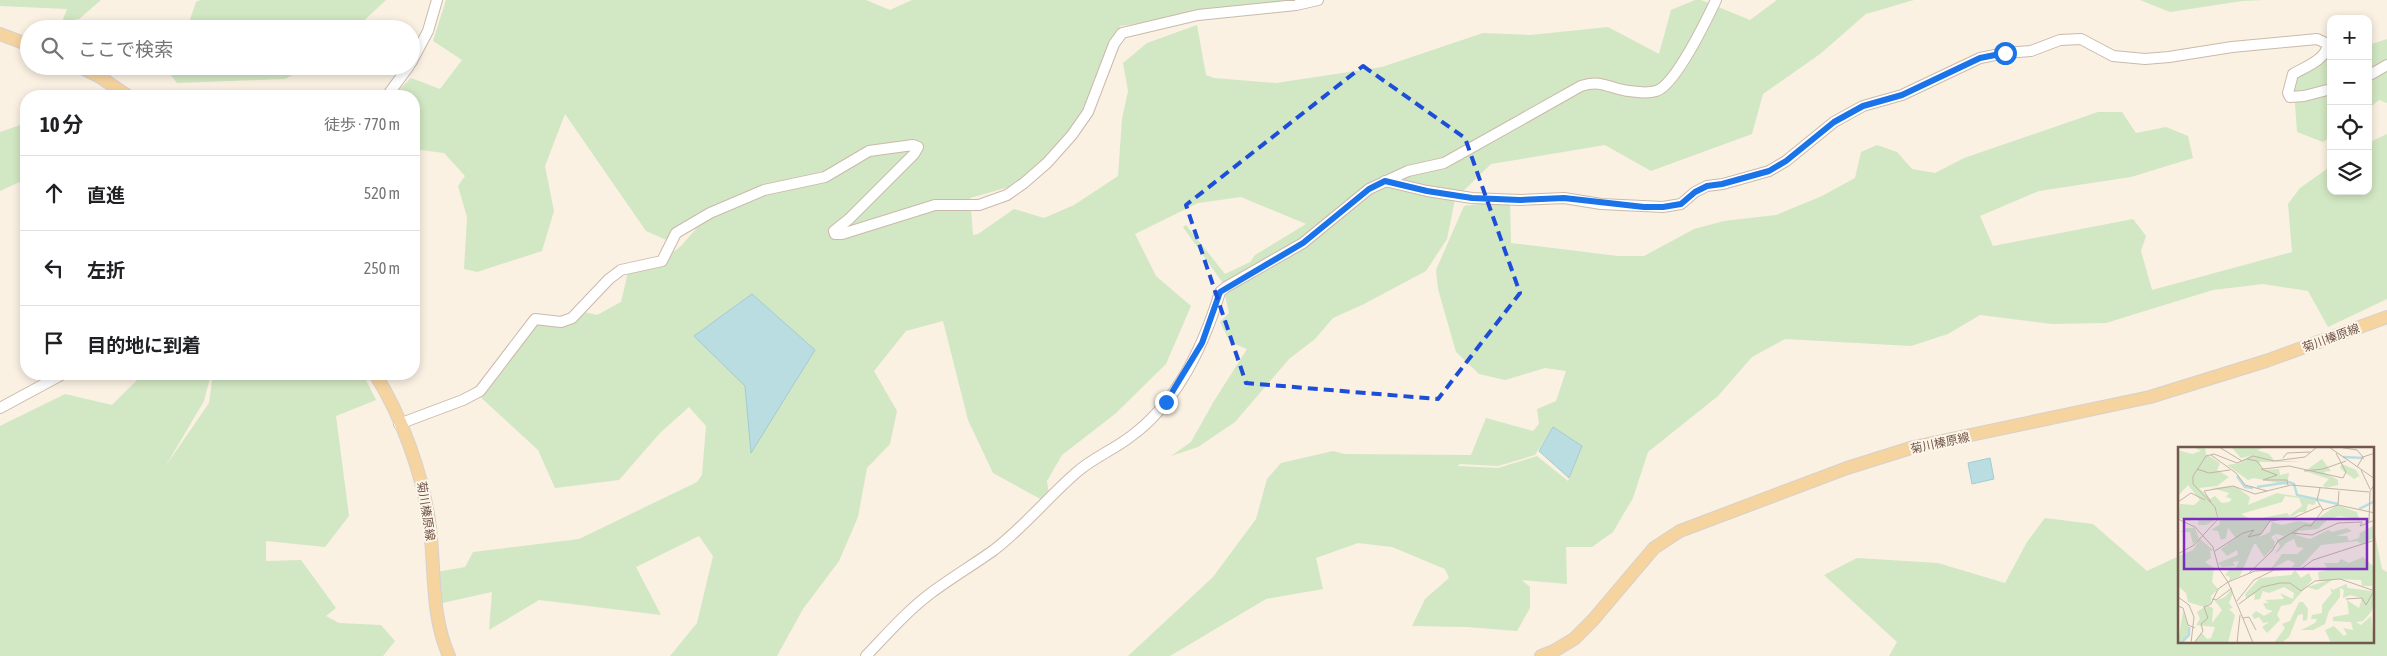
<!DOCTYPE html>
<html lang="ja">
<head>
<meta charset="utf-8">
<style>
  body { margin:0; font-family:"Asap Condensed","Noto Sans JP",sans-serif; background:#f6f6f6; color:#202124 }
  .controls { position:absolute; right:15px; top:15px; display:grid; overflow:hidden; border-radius:10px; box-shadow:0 2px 8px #0003 }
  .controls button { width:45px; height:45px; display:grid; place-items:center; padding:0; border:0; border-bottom:1px solid #e0e0e0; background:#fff; color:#202124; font:25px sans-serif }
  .stop { position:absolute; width:15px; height:15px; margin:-11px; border:4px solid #1a73e8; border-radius:50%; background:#fff }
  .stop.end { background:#1a73e8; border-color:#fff; box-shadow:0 1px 5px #0008 }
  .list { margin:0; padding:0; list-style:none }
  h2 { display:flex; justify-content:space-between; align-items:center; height:65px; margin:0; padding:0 20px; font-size:21px }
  h2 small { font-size:16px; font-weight:400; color:#757577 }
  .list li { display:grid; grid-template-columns:32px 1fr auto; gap:15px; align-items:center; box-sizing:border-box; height:75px; padding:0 20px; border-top:1px solid #e0e0e0 }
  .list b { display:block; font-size:19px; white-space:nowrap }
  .list em { font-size:16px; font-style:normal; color:#757577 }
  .icon { flex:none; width:28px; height:28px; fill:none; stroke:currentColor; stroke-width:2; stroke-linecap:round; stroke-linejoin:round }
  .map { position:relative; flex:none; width:2387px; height:656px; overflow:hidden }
  .search { position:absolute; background:#fff; box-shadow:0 2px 8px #0003; left:20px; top:20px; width:400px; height:55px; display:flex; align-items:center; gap:12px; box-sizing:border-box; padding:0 18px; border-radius:28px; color:#757577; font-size:19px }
  .panel { position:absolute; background:#fff; box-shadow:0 2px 8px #0003; left:20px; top:90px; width:400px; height:290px; border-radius:20px }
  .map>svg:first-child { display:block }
  .green { fill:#d2e7c3; fill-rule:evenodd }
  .water { fill:#badde2; stroke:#a1ccd3 }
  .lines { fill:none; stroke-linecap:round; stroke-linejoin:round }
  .minor-casing { stroke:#cbb9ab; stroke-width:12 }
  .major-casing { stroke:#d7d0cd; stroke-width:14 }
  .minor { stroke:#fff; stroke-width:10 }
  .major { stroke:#f5d4a0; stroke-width:12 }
  .route { stroke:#1a73e8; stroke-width:6 }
  .marked { fill:none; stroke:#1d4ed8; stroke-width:4; stroke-dasharray:10 6; stroke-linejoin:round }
  .labels { text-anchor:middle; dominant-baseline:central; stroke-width:4; stroke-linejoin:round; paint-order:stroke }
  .street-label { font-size:12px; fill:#71584b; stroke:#fef5e9 }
  .inset-river { fill:none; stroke:#badde2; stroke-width:2.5 }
  .inset-road { fill:none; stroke:#c3b4a6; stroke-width:1 }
  .view { fill:#7b2cbf; fill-opacity:0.15; stroke:#7b2cbf; stroke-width:2.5 }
  .inset-edge { fill:none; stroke:#71584b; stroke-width:2.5 }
</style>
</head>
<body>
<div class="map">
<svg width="2387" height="656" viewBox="0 0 2387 656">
  <rect width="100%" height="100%" fill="#faf1e3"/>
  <!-- green -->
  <g class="green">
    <path d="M0,0H101L79,19L62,22L67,9L0,6Z"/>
    <path d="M200,0H386L355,29H174L183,21L188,25L196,2Z"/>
    <path d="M446,0H866L890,10L912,0H1315L1120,26L1089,108L1057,152L1016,185L970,198L973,235L978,234L1014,209L1044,218L1074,205L1118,176L1122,119L1128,91L1123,63L1147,43L1197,25L1206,75L1214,78L1276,83L1382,67L1483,33L1530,35L1608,27L1659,54L1671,10L1695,0H1701L1750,20L1777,0H1914L1866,14L1820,54L1763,94L1752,134L1651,171L1605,145L1491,164L1455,199L1447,239L1426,271L1364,304L1333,318L1315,339L1289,359L1235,422L1198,447L1171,456L1191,442L1214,401L1247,349L1230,342L1220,322L1229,313L1222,282L1183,227L1186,225L1225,274L1250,262L1255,255L1306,224L1241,197L1198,203L1135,234L1156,276L1191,306L1166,364L1115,414L1062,455L1047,481L1049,495L1044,501L993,473L968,420L943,321L906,331L874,371L897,411L890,444L867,468L858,517L839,561L803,609L777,656H670L697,623L713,556L699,536L636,567L661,615L539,600L489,630L492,592L442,603L436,572L465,567L473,552L579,539L697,482L702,475L706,426L689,407L660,433L619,480L555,488L538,450L476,393L535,319L561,322L575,310L597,315L621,302L629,268L662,261L681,246L708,215L671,242L646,231L565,114L545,166L554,211L542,251L477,272L464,269L467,217L458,186L465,176L444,153L414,149V96H393L411,78L440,89L462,60L433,41Z"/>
    <path d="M2140,0H2264L2242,1L2170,12Z"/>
    <path d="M2387,39V103L2379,100L2368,109V45Z"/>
    <path d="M2331,50V136L2323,142L2297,132L2293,74Z"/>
    <path d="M171,66H309L285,79L177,83L170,74Z"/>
    <path d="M2098,112H2122L2136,133L2166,127L2188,136L2193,158L2131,177L2039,191L1980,216L1993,246L2133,219L2146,236L2141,251L2152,290L2292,252L2288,204L2300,188L2331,166V191H2368V143L2387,134V299L2328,327L2308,291L2263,284L2213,290L2106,323L2052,324L1980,315L1948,334L1911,346L1785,339L1752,357L1718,396L1648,452L1633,498L1613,532L1592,547H1566L1567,584L1522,580L1530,587V608L1517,631L1467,627L1412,626L1425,599L1449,578L1445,569L1392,547L1358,543L1316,558L1323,589L1266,599L1170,656H1128L1213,577L1256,519L1267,479L1281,463L1333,451L1344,454L1471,455L1486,418L1533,431L1539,424L1537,409L1556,401L1566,371L1545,368L1505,380L1479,374L1456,352L1438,289L1436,270L1464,206L1510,200L1511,243L1618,256H1644L1694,229L1724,221L1776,215L1822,196L1855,178L1861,152L1877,145L1897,152L1912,169L1935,173L1964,158ZM1553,427L1582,446L1568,481L1537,456L1498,468L1458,466L1460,464L1498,466L1535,455Z"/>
    <path d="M26,120V179L0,191V132L23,124Z"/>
    <path d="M143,374H211L204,401L165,467L209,403L213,374H363L376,400L336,416L349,516L325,547L266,541V561L301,560L336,608L326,616L339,623L381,625L395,641L383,656H0V426L65,394L112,405Z"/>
    <path d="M2045,518L2093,524L2147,571L2179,556L2180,642H2373V525L2382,569L2387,572V656H1889L1897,642L1824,575L1857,558L1938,563L2005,583L2027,542Z"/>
  </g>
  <!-- water -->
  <g class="water">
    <path d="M752,294L815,350L751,453L745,386L694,336Z"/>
    <path d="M1553,427L1582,446L1569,478L1539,451Z"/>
    <path d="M1990,458L1994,479L1972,484L1968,463Z"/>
  </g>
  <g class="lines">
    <!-- minor casing -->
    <g class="minor-casing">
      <g id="minor">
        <path d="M411,63L428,31L437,0"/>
        <path d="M2368,76L2387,65"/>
        <path d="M387,96L409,66"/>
        <path d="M1385,181L1427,191L1472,198L1520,200L1564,198L1601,204L1663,207L1681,204L1695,192L1707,186L1723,184L1769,171L1786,161L1834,122L1863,106L1902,95L1980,58L2005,53L2031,51L2060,40L2081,39L2113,56L2145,59L2169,57L2232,47L2317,39L2328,44C2326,60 2305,67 2293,74L2288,93L2290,97L2304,96L2331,89"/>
        <path d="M0,408L63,374"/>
        <path d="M399,424L463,400L480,391L535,319L561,322L572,318L609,279L621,270L662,261L676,233L710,213L764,190L825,177L869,151L913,145L918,147L914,154L849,219L834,231L835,234H842L935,205H979L1007,195L1024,183L1047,163L1072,135L1088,112L1114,44L1122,33L1198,15L1296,5L1318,0"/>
        <path d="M866,656C887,634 907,611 931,593C951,578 973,565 994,550C1024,527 1048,497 1077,472C1093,458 1113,450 1130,437C1177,403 1204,345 1220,292L1226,287L1303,243L1369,189L1408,171L1444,163L1581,86C1602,79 1610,89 1629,91C1638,92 1647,94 1656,91C1675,86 1707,19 1716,0"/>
      </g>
    </g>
    <!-- major casing -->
    <g class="major-casing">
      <g id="major">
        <path d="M0,34L29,45"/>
        <path d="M78,66L100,77L128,96"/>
        <path d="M375,374C402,416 424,478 430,528C435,570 431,616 449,656"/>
        <path d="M1541,656L1554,651L1574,639L1593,620L1654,548L1680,531L1847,468L1914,447L2150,397L2266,361L2387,317"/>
      </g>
    </g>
    <!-- minor -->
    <use href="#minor" class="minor"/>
    <!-- major -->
    <use href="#major" class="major"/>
  </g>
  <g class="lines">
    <!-- route -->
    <path class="route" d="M1166,402L1202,343L1220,292L1303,243L1369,189L1385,181L1427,191L1472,198L1520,200L1564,198L1644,207H1663L1681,204L1695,192L1707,186L1722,184L1769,171L1786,161L1834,122L1863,106L1902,95L1980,58L2005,53"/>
  </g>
  <!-- marked area -->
  <path class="marked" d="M1363,66L1465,138L1520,293L1438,399L1246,383L1186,205Z"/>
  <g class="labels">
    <!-- street labels -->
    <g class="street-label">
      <text transform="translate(2331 338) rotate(-20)">菊川榛原線</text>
      <text transform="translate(1940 443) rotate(-12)">菊川榛原線</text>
      <text transform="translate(426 511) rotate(81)">菊川榛原線</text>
    </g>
  </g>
  <!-- overview -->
  <g transform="translate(2178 447)">
    <rect width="196" height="196" fill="#faf1e3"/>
    <path d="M27,0L28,7L42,16L39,23L51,30L39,39L21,41L32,52L37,49L44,56L51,55L54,52L48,50L51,46L34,41L57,39L72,50L70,58L99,46L139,53L136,58L130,57L128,65H121L114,70L112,68L124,59L121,51L107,49L104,55L63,67L74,73L109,66L114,71L92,74L81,90L92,85L94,75L104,78L120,74L133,76L159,58L179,65L181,72L161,69L149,73L140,82L120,84L118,88L132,92L150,83L154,85L169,81L174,84L158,89H169L171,94L181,91L182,86L195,79L196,91L184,97L179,94L143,98L122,120H114L117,116L110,113L92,123L104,107H119L126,101L119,100L116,92L108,96L101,104L96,107L102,99L97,89L100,93L106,89L98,87L93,90L97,95L96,100L86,110L78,97H76L62,129L51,134L52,130L47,128L52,122H57L61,114L55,115L57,119L44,120L40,116L60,108L59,103L49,109L43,102L58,91L50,81L48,91L43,93L40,84L33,83L42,77L37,59L39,72L28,78H20L21,70L11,74L0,71L2,57L16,58L22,53L10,38L0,49V3L14,7L23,4L17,1ZM53,0H87L79,3L91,7L96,13L124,15H81L84,23L101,22L102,28L111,26L109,38L76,31L70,33L49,18L62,16L72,9L63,11ZM144,12L153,24L145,25L160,33V38L148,41L145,38L151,32L127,24ZM164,17L178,23L187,39L181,29L176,32L164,23L162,20ZM9,81H17L21,92L15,97L12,85H2ZM22,92L35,103L32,104L33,111L27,115L36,121L34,135L40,142L33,149V156L28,158L35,161L34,176L44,163L37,154L47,150L54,142L55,146L51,156L55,161L51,162L57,168L50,196H16L24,186L29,192L33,191L37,180L18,178L22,172L19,165L26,160L10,155L8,146L0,139V109L15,103ZM185,110L196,120L197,155L193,165L185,174L178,175L183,178L193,169L196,195L153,196L147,183L156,179L166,189L169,187L165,181L175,183L173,175L155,174V170L171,167L169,153L181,161L184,151L172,148L165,151L166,143L162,141V150L151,164L147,177L135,183H123L137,176L139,172H133L134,168L144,166V158L154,146L152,141L155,143L168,137L170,141L194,144V139H184L183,133L156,132L139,143L129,140L148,134H141L140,125L150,123L146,116H160L163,112L171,116ZM117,123L123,131L131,126L134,133L113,157L103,159L99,168L102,173L89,186L84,180L91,175L85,176L81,170L76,172L74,168L78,164L86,169L95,164L88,162L85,156H91L87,153L106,152L102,146L115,152L116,146L106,140L91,146L85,144L82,152L76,153L77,147L68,151L67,147L82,131L113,128ZM121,155H125L130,162L129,173L125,174V167L120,168L111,190L103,196H96L107,181L104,177L112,174ZM5,164L12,184L4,196H0Z" fill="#d2e7c3"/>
    <path class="inset-river" d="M165,10L186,11M59,29L67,40L75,41M79,40L111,35L116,37L119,48L160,57M181,62L197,54M3,196L11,188V180"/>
    <path class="inset-road" d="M41,0L64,14M151,0L197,32M160,0L179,3L185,10M33,8L58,26L67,38L89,44M105,11L109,6L132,5M69,12L79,14L85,22L111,19L165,31L168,25L158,6M179,20L185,10L197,6M19,22L31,26L52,23M83,22L99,28L85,33H109L110,38M183,23L192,42M126,24L145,22L168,14M142,41L139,53L145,63M0,55L13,46L27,53M33,55L26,44L55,39L77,47L113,38L191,45M160,58L197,66M0,72L17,80L35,100L41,122L50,135L77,124L123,122L135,113L197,93M191,75L192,44L197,37M114,86L134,88L160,76L184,75L182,79L197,73M37,104L65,86L76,83L70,90L83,87L92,74L115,71L142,59M0,107L16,98L40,72L37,60L15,37V29L28,9L36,7L59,16L75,9L96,14L127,10L139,0M71,126L94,104L100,94L127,78L133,79L145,63L160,58L161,44M0,150L11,158L16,170L13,196M34,152L38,153L54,141M168,152L184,151L188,158L196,144M59,154L76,133L96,123M61,157L84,140L102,136H112L123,144L137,134L162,132L197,144M0,159L5,161L10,178L17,181M65,171L71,170L78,183M16,196L25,184L23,177L30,171L26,160L33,157L40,142L50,135L75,196M59,196L62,168"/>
    <path class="view" d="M6,72H189V122H6Z"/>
    <rect width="196" height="196" class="inset-edge"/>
  </g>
</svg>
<div class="controls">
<button>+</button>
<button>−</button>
<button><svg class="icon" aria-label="locate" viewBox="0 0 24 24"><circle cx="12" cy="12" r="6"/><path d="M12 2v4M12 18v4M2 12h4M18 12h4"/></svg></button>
<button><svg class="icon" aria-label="layers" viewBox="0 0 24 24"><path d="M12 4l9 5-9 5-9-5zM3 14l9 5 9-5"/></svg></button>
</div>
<div class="stop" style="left:2005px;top:53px"></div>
<div class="stop end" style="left:1166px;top:402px"></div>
<div class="search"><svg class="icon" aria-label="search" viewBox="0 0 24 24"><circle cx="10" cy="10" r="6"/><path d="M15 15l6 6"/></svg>ここで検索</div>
<section class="panel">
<h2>10 分<small>徒歩 · 770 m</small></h2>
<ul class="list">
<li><svg class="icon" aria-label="ahead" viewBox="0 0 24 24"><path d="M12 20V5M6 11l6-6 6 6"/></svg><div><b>直進</b></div><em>520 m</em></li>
<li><svg class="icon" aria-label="left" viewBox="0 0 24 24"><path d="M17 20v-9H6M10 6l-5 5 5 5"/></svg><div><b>左折</b></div><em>250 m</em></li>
<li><svg class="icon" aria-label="arrive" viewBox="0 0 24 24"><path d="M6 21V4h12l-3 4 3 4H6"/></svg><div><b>目的地に到着</b></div></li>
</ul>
</section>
</div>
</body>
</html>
